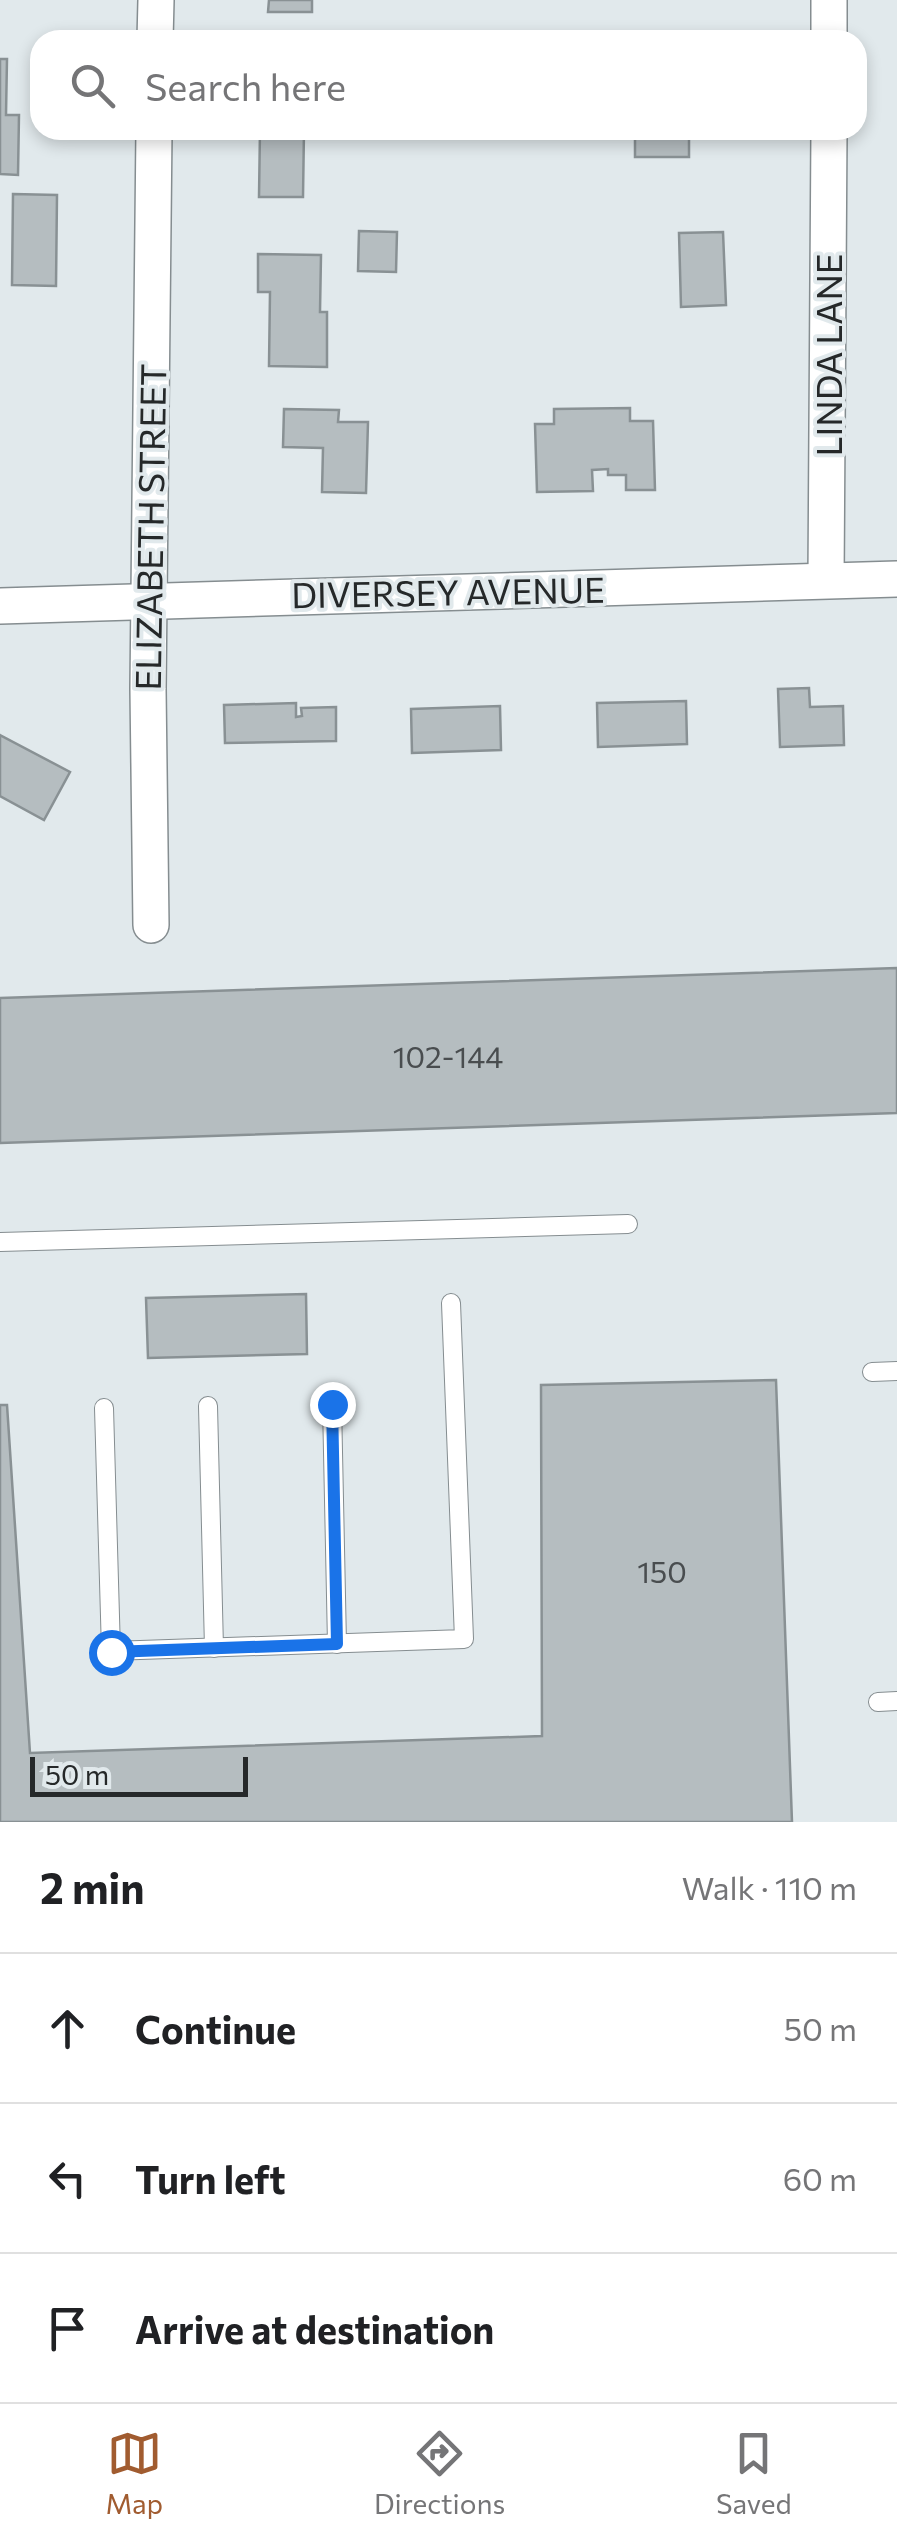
<!DOCTYPE html>
<html lang="en">
<head>
<meta charset="utf-8">
<style>
  body { margin:0; font-family:Commissioner,sans-serif; background:#f6f6f6; color:#202124 }
  .scale { position:absolute; left:30px; bottom:25px; width:218px; box-sizing:border-box; padding-left:10px; border:5px solid #252829; border-top:0; font-size:28px; line-height:35px; white-space:nowrap; color:#252829; -webkit-text-stroke:8px #e1e9ec; paint-order:stroke }
  .stop { position:absolute; width:30px; height:30px; margin:-22px; border:8px solid #1a73e8; border-radius:50%; background:#fff }
  .stop.end { background:#1a73e8; border-color:#fff; box-shadow:0 2px 10px #0008 }
  .list { margin:0; padding:0; list-style:none }
  h2 { display:flex; justify-content:space-between; align-items:center; height:130px; margin:0; padding:0 40px; font-size:42px }
  h2 small { font-size:32px; font-weight:400; color:#757577 }
  .list li { display:grid; grid-template-columns:65px 1fr auto; gap:30px; align-items:center; box-sizing:border-box; height:150px; padding:0 40px; border-top:2px solid #e0e0e0 }
  .list b { display:block; font-size:38px; white-space:nowrap }
  .list em { font-size:32px; font-style:normal; color:#757577 }
  .icon { flex:none; width:55px; height:55px; fill:none; stroke:currentColor; stroke-width:2; stroke-linecap:round; stroke-linejoin:round }
  .map { position:relative; flex:none; width:897px; height:1822px; overflow:hidden }
  .search { position:absolute; background:#fff; box-shadow:0 5px 15px #0003; left:30px; right:30px; top:30px; height:110px; display:flex; align-items:center; gap:25px; box-sizing:border-box; padding:0 35px; border-radius:30px; color:#757577; font-size:38px }
  .sheet { height:580px; background:#fff }
  nav { display:flex; justify-content:space-around; align-items:center; box-sizing:border-box; height:140px; border-top:2px solid #e0e0e0; background:#fff; font-size:28px; color:#757577 }
  nav a { display:grid; justify-items:center; gap:5px }
  nav .on { color:#a15c30 }
  .map>svg:first-child { display:block }
  .building { fill:#b5bdc0; stroke:#899194; stroke-width:2.5 }
  .lines { fill:none; stroke-linecap:round; stroke-linejoin:round }
  .lane-casing { stroke:#858d90; stroke-width:20 }
  .street-casing { stroke:#858d90; stroke-width:38 }
  .lane { stroke:#fff; stroke-width:18 }
  .street { stroke:#fff; stroke-width:35 }
  .route { stroke:#1a73e8; stroke-width:12 }
  .labels { text-anchor:middle; dominant-baseline:central; stroke-width:8; stroke-linejoin:round; paint-order:stroke }
  .number-label { font-size:30px; fill:#494d4f }
  .street-label { font-size:35px; fill:#252829; stroke:#e1e9ec }
</style>
</head>
<body>
<div class="map">
<svg width="897" height="1822" viewBox="0 0 897 1822">
  <rect width="100%" height="100%" fill="#e1e9ec"/>
  <!-- building -->
  <g class="building">
    <path d="M269,0H312V12H268Z"/>
    <path d="M0,59H7L6,115H19L18,175L0,174Z"/>
    <path d="M260,130H304L303,197H259Z"/>
    <rect x="635" y="130" width="54" height="27"/>
    <path d="M13,194L57,195L56,286L12,285Z"/>
    <path d="M359,231L397,232L396,272L358,271Z"/>
    <path d="M723,232L726,305L681,307L679,233Z"/>
    <path d="M258,254L321,255L320,312H327V367L269,366L270,292H258Z"/>
    <path d="M630,408V421H653L655,490H626V475H608V469L592,470L593,491L537,492L535,424H554V409Z"/>
    <path d="M284,409L339,410L338,422H368L366,493L322,492L323,448L283,447Z"/>
    <path d="M809,688L810,707L843,706L844,745L780,747L778,689Z"/>
    <path d="M686,701L687,744L598,747L597,703Z"/>
    <path d="M296,703V717L302,716L301,708L336,707V741L225,743L224,705Z"/>
    <path d="M500,706L501,750L412,753L411,709Z"/>
    <path d="M0,735L70,772L44,820L0,796Z"/>
    <path d="M897,968V1113L0,1143V998Z"/>
    <path d="M306,1294L307,1354L148,1358L146,1298Z"/>
    <path d="M776,1380L792,1822H0V1405H7L30,1753L542,1736L541,1385Z"/>
  </g>
  <g class="lines">
    <!-- lane casing -->
    <g class="lane-casing">
      <g id="lane">
        <path d="M0,1242L628,1224"/>
        <path d="M872,1372L897,1371"/>
        <path d="M332,1404L337,1644"/>
        <path d="M208,1406L214,1648"/>
        <path d="M104,1408L111,1651L464,1639L451,1303"/>
        <path d="M878,1702L897,1701"/>
      </g>
    </g>
    <!-- street casing -->
    <g class="street-casing">
      <g id="street">
        <path d="M155,40L156,0"/>
        <path d="M829,40V0"/>
        <path d="M826,580L829,130"/>
        <path d="M0,606L897,579"/>
        <path d="M151,925L148,689L154,130"/>
      </g>
    </g>
    <!-- lane -->
    <use href="#lane" class="lane"/>
    <!-- street -->
    <use href="#street" class="street"/>
  </g>
  <g class="lines">
    <!-- route -->
    <path class="route" d="M111,1652L337,1644L332,1404"/>
  </g>
  <g class="labels">
    <!-- number labels -->
    <g class="number-label">
      <text x="448" y="1055">102-144</text>
      <text x="662" y="1570">150</text>
    </g>
    <!-- street labels -->
    <g class="street-label">
      <text transform="translate(827 355) rotate(-90)">LINDA LANE</text>
      <text transform="translate(149 527) rotate(-89)">ELIZABETH STREET</text>
      <text transform="translate(448 591) rotate(-1)">DIVERSEY AVENUE</text>
    </g>
  </g>
</svg>
<div class="scale">50 m</div>
<div class="stop" style="left:111px;top:1652px"></div>
<div class="stop end" style="left:332px;top:1404px"></div>
<div class="search"><svg class="icon" aria-label="search" viewBox="0 0 24 24"><circle cx="10" cy="10" r="6"/><path d="M15 15l6 6"/></svg>Search here</div>
</div>
<section class="sheet">
<h2>2 min<small>Walk · 110 m</small></h2>
<ul class="list">
<li><svg class="icon" aria-label="ahead" viewBox="0 0 24 24"><path d="M12 20V5M6 11l6-6 6 6"/></svg><div><b>Continue</b></div><em>50 m</em></li>
<li><svg class="icon" aria-label="left" viewBox="0 0 24 24"><path d="M17 20v-9H6M10 6l-5 5 5 5"/></svg><div><b>Turn left</b></div><em>60 m</em></li>
<li><svg class="icon" aria-label="arrive" viewBox="0 0 24 24"><path d="M6 21V4h12l-3 4 3 4H6"/></svg><div><b>Arrive at destination</b></div></li>
</ul>
</section>
<nav>
<a class="on"><svg class="icon" aria-label="map" viewBox="0 0 24 24"><path d="M3 6l6-2 6 2 6-2v14l-6 2-6-2-6 2zM9 4v14M15 6v14"/></svg>Map</a>
<a><svg class="icon" aria-label="directions" viewBox="0 0 24 24"><path d="M12 3l9 9-9 9-9-9zM9 14v-3h6M13 9l2 2-2 2"/></svg>Directions</a>
<a><svg class="icon" aria-label="saved" viewBox="0 0 24 24"><path d="M7 4h10v16l-5-4-5 4z"/></svg>Saved</a>
</nav>
</body>
</html>
